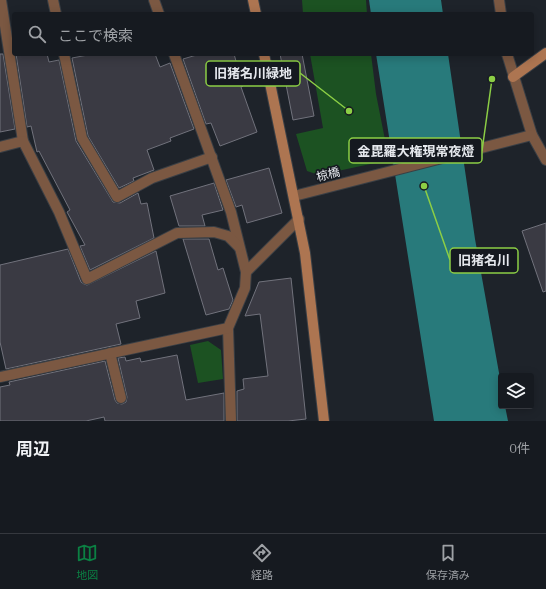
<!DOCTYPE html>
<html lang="ja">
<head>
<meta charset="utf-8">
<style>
  body { margin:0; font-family:"IBM Plex Serif","Noto Sans JP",serif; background:#23272d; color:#f1f3f6 }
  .controls { position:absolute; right:12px; bottom:12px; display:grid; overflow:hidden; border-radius:4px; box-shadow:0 2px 10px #0003 }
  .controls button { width:36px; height:36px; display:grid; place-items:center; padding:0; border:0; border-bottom:1px solid #35383e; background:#161a20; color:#f1f3f6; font:20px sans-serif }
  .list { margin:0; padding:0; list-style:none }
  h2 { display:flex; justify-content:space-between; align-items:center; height:52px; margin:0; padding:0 16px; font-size:17px }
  h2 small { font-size:13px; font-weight:400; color:#9ea1a5 }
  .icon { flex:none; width:22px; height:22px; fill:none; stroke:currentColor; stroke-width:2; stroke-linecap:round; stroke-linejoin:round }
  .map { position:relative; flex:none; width:546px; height:421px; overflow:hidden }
  .search { position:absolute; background:#161a20; box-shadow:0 2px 10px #0003; left:12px; right:12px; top:12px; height:44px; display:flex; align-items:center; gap:10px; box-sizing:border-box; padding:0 14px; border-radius:4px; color:#9ea1a5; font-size:15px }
  .sheet { height:112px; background:#161a20 }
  nav { display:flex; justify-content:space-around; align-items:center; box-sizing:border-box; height:56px; border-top:1px solid #35383e; background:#161a20; font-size:11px; color:#9ea1a5 }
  nav a { display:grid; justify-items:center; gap:2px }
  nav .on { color:#0b8043 }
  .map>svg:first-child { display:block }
  .green { fill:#1c5222 }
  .water { fill:#287a7b }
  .building { fill:#3a3a43; stroke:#71727c }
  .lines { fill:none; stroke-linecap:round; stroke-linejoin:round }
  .street-casing { stroke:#3a3f45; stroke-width:12 }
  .secondary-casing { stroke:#3a3f45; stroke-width:12 }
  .street { stroke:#7b5842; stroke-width:10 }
  .secondary { stroke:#ad7551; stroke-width:10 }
  .labels { text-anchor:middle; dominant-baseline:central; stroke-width:3.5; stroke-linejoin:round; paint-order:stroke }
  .street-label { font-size:12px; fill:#e6e9ee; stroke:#151920 }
  .leader { fill:none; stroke:#8cce45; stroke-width:1.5 }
  .callout-dot { fill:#8cce45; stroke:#151920; stroke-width:1.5 }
  .callout { fill:#151920; stroke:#8cce45; stroke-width:1.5 }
  .callout-label { font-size:13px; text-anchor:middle; font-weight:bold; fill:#e6e9ee }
</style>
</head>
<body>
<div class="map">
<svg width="546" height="421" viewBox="0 0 546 421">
  <rect width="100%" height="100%" fill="#1e232a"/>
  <!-- green -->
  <g class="green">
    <path d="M302,0H366L367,14H303Z"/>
    <path d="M310,54H371L376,94L389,160L319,175L307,171L296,134L323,128Z"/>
    <path d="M208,341L221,350L223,379L198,383L190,345Z"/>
  </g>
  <!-- water -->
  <g class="water">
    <path d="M369,0H441L443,14H371Z"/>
    <path d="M376,54H448L475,239L501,384V406H505L508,421H434Z"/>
  </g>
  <!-- building -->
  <g class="building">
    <path d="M0,54H3L15,129L0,132Z"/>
    <path d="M16,54H47L49,62L59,60L76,141L113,202L120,203L138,193L141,204L147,203L154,238L90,270L80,246L85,245L67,212L70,210L39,151L37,152L31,126L27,127Z"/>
    <path d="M93,54H155L160,67L170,63L194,129L170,138L171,141L147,150L154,170L133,178L134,181L119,188L88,136L72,58Z"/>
    <path d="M200,54H234L243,86L241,87L257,132L220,146L211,123L206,124L183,59Z"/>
    <path d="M280,54H302L314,116L293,120Z"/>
    <path d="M269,168L282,213L247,223L242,205L236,207L226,180Z"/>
    <path d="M214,183L223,210L202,215L205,226H179L170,196Z"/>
    <path d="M546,223V291L543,292L522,231Z"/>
    <path d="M183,239H209L218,270L223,268L233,300L229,309L206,315Z"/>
    <path d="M68,249L81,282L84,284L87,285L156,251L165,293L136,301L140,318L116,324L121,344L6,369L0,342V265Z"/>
    <path d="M291,278L306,419L288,421H237V391L244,389L243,379L268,376L260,314L245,316L259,282Z"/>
    <path d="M177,355L186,400L224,393V421H105L104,417L86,421H0V387L10,385L9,382L105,361L115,400L117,403L122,404L126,402L127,397L118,358L125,357L126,361L140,358L141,362Z"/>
  </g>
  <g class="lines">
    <!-- street casing -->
    <g class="street-casing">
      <g id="street">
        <path d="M1,0L23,141"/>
        <path d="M53,0L56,14"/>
        <path d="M154,0L159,14"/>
        <path d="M499,0L501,14"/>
        <path d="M64,54L82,138L117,197L152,178L212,157"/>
        <path d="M174,54L231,212L246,272"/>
        <path d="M507,54L532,135L546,160"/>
        <path d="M0,147L23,141L59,212L87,279L177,233L214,232L228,236L239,247"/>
        <path d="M294,196L532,135"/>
        <path d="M228,328L231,421"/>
        <path d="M110,353L121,398"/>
        <path d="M0,377L228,328L245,288L246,272L299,219"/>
      </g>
    </g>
    <!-- secondary casing -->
    <g class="secondary-casing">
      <g id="secondary">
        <path d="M253,0L256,14"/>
        <path d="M264,54L305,253L324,421"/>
        <path d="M513,77L546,53"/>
      </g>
    </g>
    <!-- street -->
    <use href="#street" class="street"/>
    <!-- secondary -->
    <use href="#secondary" class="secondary"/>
  </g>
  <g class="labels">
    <!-- street labels -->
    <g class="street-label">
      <text transform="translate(328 174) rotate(-14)">椋橋</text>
    </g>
  </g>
  <!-- callouts -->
  <path class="leader" d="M349 111L300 73M492 79L482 151M424 186L450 260"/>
  <g class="callout-dot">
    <circle cx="349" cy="111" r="4"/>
    <circle cx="492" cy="79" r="4"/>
    <circle cx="424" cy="186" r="4"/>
  </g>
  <g class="callout">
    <rect x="206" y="61" width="94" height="25" rx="4"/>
    <rect x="349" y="138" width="133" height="25" rx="4"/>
    <rect x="450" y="248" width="68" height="25" rx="4"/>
  </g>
  <g class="callout-label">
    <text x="253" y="78">旧猪名川緑地</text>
    <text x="416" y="156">金毘羅大権現常夜燈</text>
    <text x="484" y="265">旧猪名川</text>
  </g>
</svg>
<div class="controls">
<button><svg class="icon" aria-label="layers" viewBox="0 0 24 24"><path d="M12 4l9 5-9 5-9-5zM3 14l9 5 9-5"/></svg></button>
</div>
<div class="search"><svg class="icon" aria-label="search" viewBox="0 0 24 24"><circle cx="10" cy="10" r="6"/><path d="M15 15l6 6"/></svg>ここで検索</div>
</div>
<section class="sheet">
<h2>周辺<small>0件</small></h2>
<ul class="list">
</ul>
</section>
<nav>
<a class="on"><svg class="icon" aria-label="map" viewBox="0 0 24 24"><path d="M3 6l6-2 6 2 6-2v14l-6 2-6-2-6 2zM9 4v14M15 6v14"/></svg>地図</a>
<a><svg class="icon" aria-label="directions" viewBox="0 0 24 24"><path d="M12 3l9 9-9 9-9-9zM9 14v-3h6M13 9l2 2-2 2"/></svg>経路</a>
<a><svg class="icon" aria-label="saved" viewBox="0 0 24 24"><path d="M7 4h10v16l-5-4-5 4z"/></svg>保存済み</a>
</nav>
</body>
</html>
